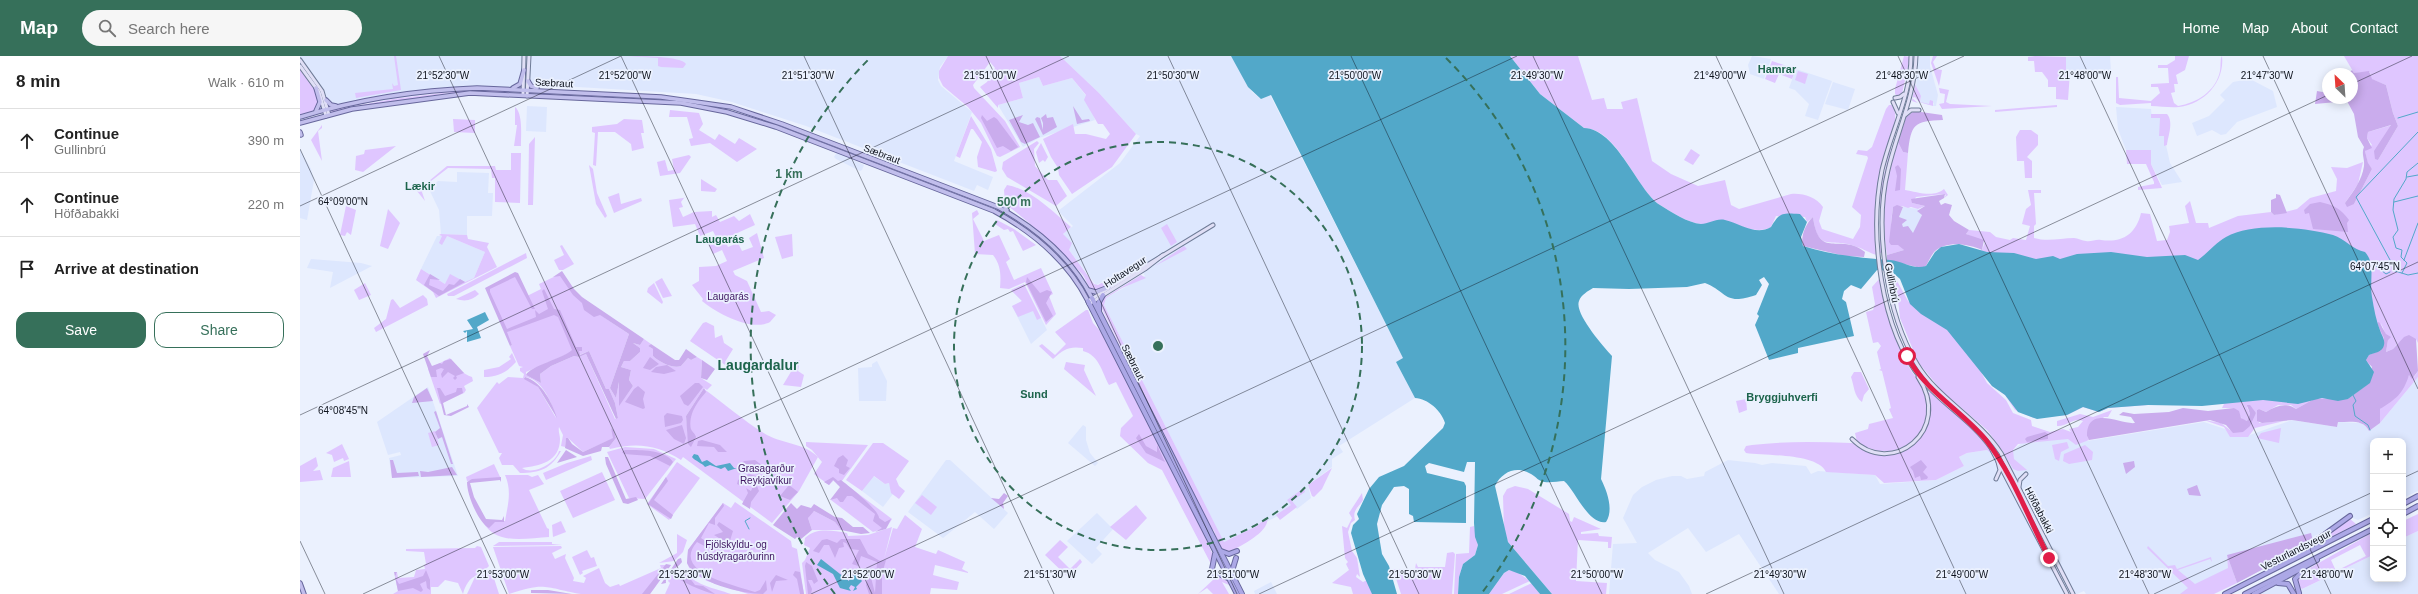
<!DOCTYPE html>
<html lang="en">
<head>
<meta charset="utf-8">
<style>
  body { margin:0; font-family:Arial,sans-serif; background:#f6f6f6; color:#222 }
  .controls { position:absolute; right:12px; bottom:12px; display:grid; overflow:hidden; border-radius:8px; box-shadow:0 2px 10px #0003 }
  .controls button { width:36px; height:36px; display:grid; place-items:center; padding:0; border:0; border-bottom:1px solid #e0e0e0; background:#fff; color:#222; font:20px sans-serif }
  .compass { position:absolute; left:2022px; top:12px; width:36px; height:36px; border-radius:50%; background:#fff; box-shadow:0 2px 10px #0003; rotate:335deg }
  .stop { position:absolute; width:12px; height:12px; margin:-9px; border:3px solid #e11d48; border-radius:50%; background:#fff }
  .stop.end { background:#e11d48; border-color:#fff; box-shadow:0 1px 4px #0008 }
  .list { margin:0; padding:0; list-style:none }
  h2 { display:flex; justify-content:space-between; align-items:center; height:52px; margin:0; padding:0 16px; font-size:17px }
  h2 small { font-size:13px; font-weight:400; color:#767676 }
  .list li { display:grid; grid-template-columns:26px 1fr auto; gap:12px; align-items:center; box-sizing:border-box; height:64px; padding:0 16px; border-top:1px solid #e0e0e0 }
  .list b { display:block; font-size:15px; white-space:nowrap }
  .list p { margin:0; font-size:13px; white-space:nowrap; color:#767676 }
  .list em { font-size:13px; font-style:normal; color:#767676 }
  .actions { display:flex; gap:8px; padding:12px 16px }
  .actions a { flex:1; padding:9px 0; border:1px solid #36705a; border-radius:12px; text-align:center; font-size:14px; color:#36705a }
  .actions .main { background:#36705a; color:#fff }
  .icon { flex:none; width:22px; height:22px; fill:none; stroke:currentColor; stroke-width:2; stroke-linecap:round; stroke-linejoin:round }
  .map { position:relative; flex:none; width:2118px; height:538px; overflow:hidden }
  header { display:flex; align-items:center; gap:24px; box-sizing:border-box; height:56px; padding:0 20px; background:#36705a; color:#fff }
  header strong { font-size:19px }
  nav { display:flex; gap:22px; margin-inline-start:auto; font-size:14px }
  .search { width:280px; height:36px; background:#f6f6f6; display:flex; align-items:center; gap:10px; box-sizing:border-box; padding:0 14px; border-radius:22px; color:#767676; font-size:15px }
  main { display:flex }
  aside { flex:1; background:#fff }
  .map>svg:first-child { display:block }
  .built { fill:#dde7fe }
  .green { fill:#dfc6ff; fill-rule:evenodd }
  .forest { fill:#caaced }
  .water { fill:#52a8c9 }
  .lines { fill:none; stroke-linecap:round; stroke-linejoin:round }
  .stream { stroke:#52a8c9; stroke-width:1 }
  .secondary-casing { stroke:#6f7c97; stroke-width:5 }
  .primary-casing { stroke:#67679c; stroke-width:5.5 }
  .trunk-casing { stroke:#67679c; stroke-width:6 }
  .secondary { stroke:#e0dff6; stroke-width:3 }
  .primary { stroke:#c1beec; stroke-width:3.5 }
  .trunk { stroke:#aca8e6; stroke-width:4 }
  .route { stroke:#e11d48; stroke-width:5 }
  .ticks { fill:none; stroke:#0f141e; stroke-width:1; stroke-opacity:0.45 }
  .ring { fill:none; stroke:#36705a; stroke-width:2; stroke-dasharray:7 5 }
  .labels { text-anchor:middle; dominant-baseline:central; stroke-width:3.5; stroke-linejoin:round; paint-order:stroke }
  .street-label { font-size:10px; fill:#0f141e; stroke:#ebf1fe }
  .park-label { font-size:10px; fill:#3e1560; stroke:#ebf1fe }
  .neighbourhood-label { font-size:11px; font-weight:bold; fill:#1d644c; stroke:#ebf1fe }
  .district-label { font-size:14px; font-weight:bold; fill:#1d644c; stroke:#ebf1fe }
  .ticks-label { font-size:10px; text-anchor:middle; fill:#0f141e; stroke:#ebf1fe; stroke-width:3.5; stroke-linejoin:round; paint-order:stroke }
  .centre { fill:#36705a; stroke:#ebf1fe; stroke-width:2 }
  .ring-label { font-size:12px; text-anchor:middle; font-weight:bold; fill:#36705a; stroke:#ebf1fe; stroke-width:3.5; stroke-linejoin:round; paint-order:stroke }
</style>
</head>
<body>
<header>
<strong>Map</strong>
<div class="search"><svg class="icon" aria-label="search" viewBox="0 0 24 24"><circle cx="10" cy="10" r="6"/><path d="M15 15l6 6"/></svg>Search here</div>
<nav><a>Home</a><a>Map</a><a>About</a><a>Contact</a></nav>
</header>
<main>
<aside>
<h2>8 min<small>Walk · 610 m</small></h2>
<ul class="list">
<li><svg class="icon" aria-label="ahead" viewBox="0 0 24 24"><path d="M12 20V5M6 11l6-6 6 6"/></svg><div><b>Continue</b><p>Gullinbrú</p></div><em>390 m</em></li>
<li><svg class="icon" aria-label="ahead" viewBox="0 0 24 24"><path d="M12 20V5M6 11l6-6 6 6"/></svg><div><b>Continue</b><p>Höfðabakki</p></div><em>220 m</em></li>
<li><svg class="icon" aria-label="arrive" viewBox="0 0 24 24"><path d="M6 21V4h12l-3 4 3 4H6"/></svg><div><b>Arrive at destination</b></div></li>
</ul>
<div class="actions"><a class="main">Save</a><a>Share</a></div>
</aside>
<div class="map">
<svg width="2118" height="538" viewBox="0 0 2118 538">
  <rect width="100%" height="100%" fill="#ebf1fe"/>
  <!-- built -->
  <g class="built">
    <path d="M0,0H648L640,11L638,24L641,30L672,56L654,105L693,121L688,134L677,129L674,135L506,70L432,46L396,38L226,28L225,36L153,34L61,48L21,57L14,31L0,13Z"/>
    <path d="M760,0H931L952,36L961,43L970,39L1103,302L1096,306L1115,342L1039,390L1043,396L1032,403V411L1008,429L1011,442L997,453L993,449L976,461L924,487L804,249L806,242L845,220L840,212L814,229L810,222L796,229L769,194L763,178L773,170L758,155L820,107L840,80L836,78L799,37Z"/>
    <path d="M1452,0L1471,3L1464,23L1450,18L1448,9Z"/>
    <path d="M1619,0H1630V10L1638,39L1636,50H1633L1634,47L1629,49L1620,46L1621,42L1616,30Z"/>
    <path d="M1810,0L1811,15L1766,16V1Z"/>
    <path d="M1496,13L1532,25L1518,64L1505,60L1509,48L1495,34L1489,32Z"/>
    <path d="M739,21L743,30L772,22L787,41L795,64L739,82L723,91L698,49L723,42L719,27Z"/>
    <path d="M1950,23L1973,35L1977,51L1937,66L1926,78L1921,79L1912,74L1897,80L1892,67L1909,60L1925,44L1920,39L1933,26Z"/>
    <path d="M1533,26L1555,33L1548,54L1525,48Z"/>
    <path d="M227,50L247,51L246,76L226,75Z"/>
    <path d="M1816,51L1851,53L1852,62H1860V80H1864L1870,107L1882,126L1862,129L1851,108V95L1826,94L1818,73Z"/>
    <path d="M0,93L11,113L14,124L7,164L0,162Z"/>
    <path d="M537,96L564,109L562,114L560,115L536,103L534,101Z"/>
    <path d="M157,116L189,117L188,137H193L192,160H167V179L141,178L139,154L129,133L138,125L157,126Z"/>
    <path d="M1603,151L1618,153L1622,158L1611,196L1600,189L1599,161Z"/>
    <path d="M137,180H147L185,196L174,222L165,226L145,228L121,213Z"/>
    <path d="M11,203L61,207L72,210L30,232L33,216L7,212Z"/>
    <path d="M724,228L747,274L731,288L712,250L722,245L711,234Z"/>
    <path d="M577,305L587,325L586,345H559L558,312L572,311V308Z"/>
    <path d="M2118,321V435L2103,442V385H2073V457L2058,464L2050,461L2009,483L1893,538H1786L1784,535L1777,538H1479L1439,478L1406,496L1388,472L1348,497L1355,504L1379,516L1389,530L1392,538H1309L1313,488L1337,487L1323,462L1333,439L1342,431L1356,424L1372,420H1381L1387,423L1404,420L1405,416L1428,404L1455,407L1462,409L1472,407L1506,410L1511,418L1518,415L1575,419L1580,428L1636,424L1664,410L1659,401L1667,397L1687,394L1694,400L1713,394L1722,387L1769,382L1787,385L1904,366L1925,373L1930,380H1947L1992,364L2037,371L2038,366L2060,367L2065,369L2069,375L2080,367Z"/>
    <path d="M128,331L158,420L92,422L89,402L101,399L100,396L88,399L77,366Z"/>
    <path d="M783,369L786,371V384L790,397L798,407L795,410L768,387Z"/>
    <path d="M646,404H650L708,457L694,473L675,456L643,482L608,456Z"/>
    <path d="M573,420L585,428L589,427L593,438L583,451L562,435Z"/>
    <path d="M797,457L813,473L796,492L802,498L792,508L767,485Z"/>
    <path d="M2118,475V538H1992L2073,499V523H2103V482Z"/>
    <path d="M971,526L977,538H955L954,535Z"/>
    <path d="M1980,527L1988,529L1991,538H1958Z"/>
  </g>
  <!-- green -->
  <g class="green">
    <path d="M94,0H96L101,34L56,42L55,37L93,33L92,27L94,30L98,29Z"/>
    <path d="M328,0C341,0 381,0 386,8L383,12L361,11L358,10V2Z"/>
    <path d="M648,0H760L799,37L836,78L812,111L772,138L759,119L758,112L751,101L743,83L773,68L775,78H786L806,83L810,78L803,68H798L784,44L786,39L772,22L743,30L739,21L719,27L723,42L698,49V52L680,31L687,26L695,12L690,6L673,29L674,32L705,65L720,91L700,101L697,100L681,67L668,51L643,30L639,22V15Z"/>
    <path d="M1210,0H1278L1292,44L1304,42L1307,53H1323L1321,46L1337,42L1352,105L1371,118L1398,130L1425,124L1431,149L1439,153L1491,138C1503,137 1516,141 1523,151L1519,165L1522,173L1553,183L1560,171L1561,159L1552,151L1568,102L1567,100L1556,98L1558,94L1567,95L1572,91L1586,53L1589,49H1592C1601,62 1589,83 1585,96C1575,129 1575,165 1577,199C1569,197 1564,193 1557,191C1532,180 1518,199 1513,161L1507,166L1505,161L1476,160L1471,171C1457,179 1440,169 1425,166C1415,163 1410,169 1401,168C1388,167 1371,156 1360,149C1335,132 1318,73 1284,72L1240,38Z"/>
    <path d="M1604,0L1610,1L1602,38L1598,41L1595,38V33Z"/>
    <path d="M1633,0H1637L1633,6L1636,13L1642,14L1639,30L1631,7Z"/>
    <path d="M1735,0L1766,1V16H1770L1768,44L1756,43V31H1748V24L1742,16H1735L1734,5H1728V1Z"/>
    <path d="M1875,0H1889L1885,14L1876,19L1878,28H1874L1875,36L1871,37L1874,47L1878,50C1897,47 1916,35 1920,15C1921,10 1920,2 1922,0C1925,26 1904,48 1879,51C1870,52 1860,50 1851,50V47L1820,49L1816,47V21H1818L1819,42L1851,45L1860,37L1858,31H1851V28L1869,27L1868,12H1858V9H1867L1875,4Z"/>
    <path d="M2044,0H2118V287L2116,283L2097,288L2093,293L2086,296L2088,284L2081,267L2084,282L2058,334L2048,343H2014L1996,353L1991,349H1978L1966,356L1959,353L1957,354L1959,367L1984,365L1955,372L1948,381H1930L1924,371L1904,364L1921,367L1930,374L1943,376L1956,357L1947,351L1950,358L1947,365L1943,364L1934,352H1922L1924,348L1848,349L1808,352L1799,356L1783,351L1767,359L1734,362L1715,354L1705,339L1692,330L1680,314L1687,327L1706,344L1713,357L1731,364L1732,370L1750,376L1763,373L1771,376L1769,373L1778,371L1783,365C1773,361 1767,371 1757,370V365L1780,358L1793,361L1812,354L1808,361H1804L1787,380L1789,384L1776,389L1768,383L1718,388L1713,394L1714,403L1727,414L1718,415L1713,413L1702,394L1687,374L1641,334L1618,306L1600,262L1598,244L1593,238L1590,224L1596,223L1608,245L1642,269L1626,210L1682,194L1685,186L1666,178L1669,174L1690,176L1696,181L1710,184L1713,182L1726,184L1730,170L1722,168L1726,153L1731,149L1728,134H1741V137H1734L1736,168L1734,170V182C1748,186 1761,182 1774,182C1778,182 1782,185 1786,185C1791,186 1796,183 1801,184C1821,187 1836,179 1841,157L1850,158L1857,185L1867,184L1870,176L1869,170L1889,167L1885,150L1890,145L1896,167H1908L1909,172L1938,160L1971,156L1974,159L1997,153L2010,142L2036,135L2037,123L2031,111L2047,112L2063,106L2058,128L2045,147L2054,148L2072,113L2068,108L2065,95L2072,89L2067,82L2068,76L2092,69L2077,92L2078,104L2098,70L2093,57L2086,29L2071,23L2070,16L2054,17Z"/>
    <path d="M1472,5L1496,13L1492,23L1479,18L1475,27L1465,23Z"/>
    <path d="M0,13L14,31L19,46L15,54L0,60Z"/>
    <path d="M1498,15L1508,18L1505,28L1495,24Z"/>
    <path d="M1615,28L1621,40L1620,46L1629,48L1630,44L1633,45V50L1619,46L1615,41L1612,42L1618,47L1612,45Z"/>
    <path d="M1639,32L1649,34L1646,46L1650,48L1692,50L1642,53L1639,48L1644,47L1645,38L1640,37Z"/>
    <path d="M176,33L212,36L148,37L33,56L29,55L93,43Z"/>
    <path d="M1757,49V51L1695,56V54Z"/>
    <path d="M215,51C223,57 221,80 221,90H214L217,69H215Z"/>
    <path d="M370,54L399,57L403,68L399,74L415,84L419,78L435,88L439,82L457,93L437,106L410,87L391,90L389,83L393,82L387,61H369Z"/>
    <path d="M1851,58H1867C1874,66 1868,80 1867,89L1864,90V80H1859L1860,62H1851Z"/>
    <path d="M671,60L691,93L697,115L695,116L678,111L677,101L682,86L673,73H671L660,102L656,100Z"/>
    <path d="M153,63L175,64V77L154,76Z"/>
    <path d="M324,63L342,64L344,77H341L344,92L332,95L331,88L315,76H298L296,110L293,109L295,77L292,76V71L317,68Z"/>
    <path d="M22,69V72L18,75L22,105L11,84Z"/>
    <path d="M1720,74H1731L1738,79V89L1727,101L1732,105V122H1725L1724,105H1717L1716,81Z"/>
    <path d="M1593,80L1582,146V197H1580V135Z"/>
    <path d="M1599,80L1598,86L1603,96L1608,97L1605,134C1617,136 1634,142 1644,133L1648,139L1644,142L1646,139L1643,138L1616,141L1612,147L1625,150L1618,153L1611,151L1608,152L1602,150L1593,151C1590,173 1589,178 1604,194L1587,199C1581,161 1584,116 1599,80Z"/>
    <path d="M235,81L233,149H228L229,88Z"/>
    <path d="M737,85L739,87L734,93L735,110L748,124H757L767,140L756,150L707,121L702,113L703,106Z"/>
    <path d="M741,87L748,101L745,106L743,104L739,107L736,96Z"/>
    <path d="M96,90L63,116L55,114L56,100L64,98L65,94Z"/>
    <path d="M1391,93L1400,99L1393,109L1384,104Z"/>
    <path d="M1826,94H1851V108L1862,132L1838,134V131L1854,128V126L1846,108H1827Z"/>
    <path d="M211,97H221L220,147L195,146V122H192L191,113L148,112L126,129L122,136L125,145L117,135L147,110H195L196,114H211Z"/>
    <path d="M389,99L391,101L380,117L360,120L357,106L365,104L368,115L374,114L372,103Z"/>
    <path d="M289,109L293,113L297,137L307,160L305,162L296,148Z"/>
    <path d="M401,123L417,133L415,136L401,135Z"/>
    <path d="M707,129C731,133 753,156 771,171L763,178L772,187L769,194L794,228L798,229L810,222L812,225L795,236C786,231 787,223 781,217C757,193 733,168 705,148L704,134Z"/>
    <path d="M319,137L321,148L341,142L342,145L314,157L308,141Z"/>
    <path d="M390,141L384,142L381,146L383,151L379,152L383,161L394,156L412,155V161L416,159L420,166L434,160L439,165L450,158L455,169L424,183L428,191L438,187L442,195L453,191L449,182L457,177L464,202L433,215L435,219L447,225L461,256L469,255L476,259L470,266C452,276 416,257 402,245L403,243L392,229L399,225V211L416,210L427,205L422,194L413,198L409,189L418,185L413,175L400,180L395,168L373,171L369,144Z"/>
    <path d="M46,150L56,154L51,179L47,176L45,180L40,179Z"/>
    <path d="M88,153L100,167L88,193L80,190Z"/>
    <path d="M677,154L679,158L673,163L684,185L699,179L710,203L706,206L714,224L741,212L753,238L749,240L756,258L746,269L725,226L709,233L700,232C701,220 701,209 693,199L675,198L672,157Z"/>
    <path d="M697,164L714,173L736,189L723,195L713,175L710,176L708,173L704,174L695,168Z"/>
    <path d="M867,168L877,186L871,190L861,172Z"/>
    <path d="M141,178L167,179L168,183L189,187L187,191L197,211L136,242L133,236L116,224L121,213L145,228L150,218L165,226L174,222L185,196L147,180L142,189L139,187L142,180L139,179Z"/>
    <path d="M492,178L493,200L482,203L475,181Z"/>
    <path d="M262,189L274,208L263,214H259L254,204L264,199L260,190Z"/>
    <path d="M884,190L887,193L855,210Z"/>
    <path d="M226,197L227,202L154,240H148L147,238Z"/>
    <path d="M216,217L227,240L241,233L239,228L260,218C276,246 303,260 329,278L310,332L316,342L319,326V349L333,330L329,324L331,314L321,311L324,305H330L340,296V292L333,287L340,289L344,283L351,288L348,290L353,293V300C359,306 373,313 381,310L388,302L391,304L397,301L402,304L401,322L412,329L407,334L404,332L386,360L389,390L393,380C384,357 392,352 404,333C425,348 445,366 467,379C484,388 504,387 518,401L499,435L472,467L383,401L381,404C358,389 337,386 310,393L309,391L316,382L314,374L311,372L314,382L283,396L268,382L266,383L265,391L261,390L263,379L259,371C258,375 260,379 260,383C260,406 239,410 222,412C233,420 256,407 259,395H261C251,413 240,417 220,417L213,409H202L199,402L202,397H199L177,352L197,326L199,328L208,321L223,322L224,318L220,315V312L223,311L219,310L210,290L212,289L187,232ZM257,254L275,294L279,299L289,295L306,333H309L315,347L318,362L315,363L286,298L279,301L274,300L251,310L240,318L241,327L226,319V316L274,295L256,256L207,276ZM224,321C241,321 253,348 256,362L238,331Z"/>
    <path d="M841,219L846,222L822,232L806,242L804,249L924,486L957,470L967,461C971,475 942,489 931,495L928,496L920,491L914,475L908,468L802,253L801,245L804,242Z"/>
    <path d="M1584,220C1590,224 1601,280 1607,292C1631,340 1676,360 1704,405L1686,381L1636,335L1615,311L1596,268Z"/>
    <path d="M362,222L372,240L363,242L355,226Z"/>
    <path d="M1580,222C1585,240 1588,261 1594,278C1599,291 1605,305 1612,316C1617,323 1622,329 1625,337C1632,357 1622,382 1603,391C1587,399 1571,395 1557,386L1555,377L1568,373L1569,368L1593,362L1589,353L1591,352L1582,315L1579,314L1581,313L1577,296L1581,290L1578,286L1573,287L1566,256L1573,254L1575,248L1572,231Z"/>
    <path d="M65,227L71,239L59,244L54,234Z"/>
    <path d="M354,227L363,246L362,248L347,236L348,232Z"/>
    <path d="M724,228L741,262L737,264L733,255L718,261L712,250L722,245L711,234Z"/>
    <path d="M175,234L179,238C172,244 166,246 156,243Z"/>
    <path d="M123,239L127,243L128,249L76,276L74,272L86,263L91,244L93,243L100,252Z"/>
    <path d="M786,254H788L793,267L802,277L898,466L913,499L911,508L862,414L848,407L820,380L821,372L833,360L816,326L809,329C802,316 799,299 783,295V292C769,290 764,293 753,303L739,290L742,288L755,299L766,288L755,276Z"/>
    <path d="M406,266L414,270L415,282L422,279L424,287L433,293L425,306L432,311L431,313L390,285L403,267Z"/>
    <path d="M212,297L216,306C207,316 198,321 184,321V314L199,311L211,303L209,301Z"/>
    <path d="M150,302C155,311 163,318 172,321L173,325L164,330L166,334L164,337L140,348L128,313Z"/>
    <path d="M498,304H500L498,315L504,319L501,331L483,329Z"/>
    <path d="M766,306L785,309L784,314L796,340L764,313Z"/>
    <path d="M2118,315V321L2080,367V353L2103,331L2109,319L2114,321Z"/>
    <path d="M1554,316H1561L1569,333L1564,339L1562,346C1554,341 1554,329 1551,321Z"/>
    <path d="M1631,336L1678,377L1694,400L1687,394L1667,397L1659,401L1664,410L1636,424L1584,427L1575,419L1526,416C1517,397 1465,400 1446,397L1444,394L1446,390L1452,389C1486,385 1518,386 1551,387C1556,387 1572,397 1582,398C1616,401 1638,367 1628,337Z"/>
    <path d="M1446,343L1447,354L1439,357L1436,345Z"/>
    <path d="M1981,372L1979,387L1957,382L1961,377Z"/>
    <path d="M135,375L139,389L132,391L128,377Z"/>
    <path d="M506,386L568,389L539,429L534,424L529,429L514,418L522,406L512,394L506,390Z"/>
    <path d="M1767,386L1769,392L1761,396L1759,405L1755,403L1752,389Z"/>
    <path d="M573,387H583L609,405L596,423L599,430L605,435L599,443L591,437L589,427L585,428L574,420L562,435L546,424Z"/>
    <path d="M42,388L49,403L44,405L43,402L34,406L32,399L26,397Z"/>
    <path d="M1785,389L1793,396L1792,404L1769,408L1763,405L1764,398Z"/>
    <path d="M325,391L354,393L376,403L345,443L329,442L307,396Z"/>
    <path d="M291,400L292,404L246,424L243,417L267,407Z"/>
    <path d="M16,401L18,410L13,415L20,414L23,424L0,426V410Z"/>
    <path d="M49,405L51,421H31L33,412Z"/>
    <path d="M377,406L400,422L369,464L347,448Z"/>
    <path d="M194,408L201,423L167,425L166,421Z"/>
    <path d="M1032,412L1022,433L1014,441L1012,440L1008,429Z"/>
    <path d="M302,416L315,444L273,462L260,435Z"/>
    <path d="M205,419H228L232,421L238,419L244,428L229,434L247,472L249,473V481C227,482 196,490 183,466L205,465C208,448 212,435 205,419Z"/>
    <path d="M544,427L592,463L587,471L573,476L531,444Z"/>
    <path d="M1215,430L1228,433L1269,458L1270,465L1272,466L1274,461L1301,473L1281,476V478L1298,477L1299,480L1312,481L1311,492H1308V486L1278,484L1276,525L1307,527L1306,538H1252L1208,486L1204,474L1203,440L1207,433Z"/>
    <path d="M1004,432L1005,436L992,445L997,451L980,464L976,459L991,449L987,444Z"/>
    <path d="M1062,437L1063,444C1059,451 1052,454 1055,464L1051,467L1048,476L1052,495L1057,502L1060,521L1057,518L1056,521L1063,526L1082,517L1083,538H1053L1051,531L1032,527L1049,514L1046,508L1048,506L1045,502L1042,470L1047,472L1052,462L1049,457Z"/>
    <path d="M622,439L637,451L631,459L615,447Z"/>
    <path d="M435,446L491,485L492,491L497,493L504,538H448L407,525L391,516L387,507L388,494L423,447L431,452Z"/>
    <path d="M836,449L847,462L826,484L810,471Z"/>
    <path d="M514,455L535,466L541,474H512L508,462L510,457Z"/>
    <path d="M2118,458V475L2103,482V465Z"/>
    <path d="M605,459L622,473L615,491L636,498L638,494L665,506L662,513L668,516V517L635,509L633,519L659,526L657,534L631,532L630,538H506L502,507L505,504L510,492L504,489L505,482C517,471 532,475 547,477L548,480L568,479L592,471L584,503L593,472L597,473Z"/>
    <path d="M2050,463L2056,468L2010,492L2046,465Z"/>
    <path d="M261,465L266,476L253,481L252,469Z"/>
    <path d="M1174,470L1178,489L1175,499L1163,508L1159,521L1158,538H1154L1156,498L1169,497L1170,471Z"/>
    <path d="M377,478L387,484L383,496L374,505L359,507L377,497Z"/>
    <path d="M2070,478L2073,480V499L2002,533L1996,528L2001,517ZM2060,489L2066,500L2036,515L2031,504Z"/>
    <path d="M760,484L768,491L758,501L770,513L780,503L782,506L773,516L776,519L771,524L745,499Z"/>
    <path d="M199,486H252V488L262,489L193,490Z"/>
    <path d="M177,490L181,491L189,510C178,522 169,517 163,538L158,527L145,524L138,531H131V538H93L98,535L95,521L97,516L98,522L114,521L116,514L125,513L124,509L126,508L124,496L106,495V493L175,492Z"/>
    <path d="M261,490L262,492L252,497L255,503L266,498L265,502L274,522L273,525L284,527L286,522L283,520L299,512L305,527L310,531L319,528L320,530L361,512L360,509H371L350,538C328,538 303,538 281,538C246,532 246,525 209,538L193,491Z"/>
    <path d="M1848,490L1868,510L1875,509L1877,513L1911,501L1912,506L1910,503L1878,514L1895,528L1928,512L1927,499L1937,527L1914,538H1880L1888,532L1847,492Z"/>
    <path d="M287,494L291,502L294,501L297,510L282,515L283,517L280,519L272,501Z"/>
    <path d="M1153,496L1155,498L1152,538H1101L1093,513H1115L1116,507L1118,511H1145L1147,497Z"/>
    <path d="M380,513H383C393,529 414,532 431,538H365L370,527L368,525L371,519Z"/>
    <path d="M1209,514L1217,516L1230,525L1202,538H1189L1204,517Z"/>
    <path d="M192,516L199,538H167L175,521Z"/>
    <path d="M920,520L928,524L929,529L922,526L929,538H913L907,532L898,538L915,522L913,523Z"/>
    <path d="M1232,527L1240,538H1209Z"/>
  </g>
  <!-- forest -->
  <g class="forest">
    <path d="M2052,14L2054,17L2069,15L2072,23L2086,29L2093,57L2098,70L2078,104L2075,103L2074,95L2091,69L2068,76L2067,82L2072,92L2065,95L2068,107L2072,113L2054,148L2047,151L2045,147C2053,136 2062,124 2064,110C2065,103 2061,98 2064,91L2058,81L2054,58L2047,45L2015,48L2017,35L2028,37V42H2052V18H2048Z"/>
    <path d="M773,50L782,64L789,63L790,65L777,68Z"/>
    <path d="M1614,55L1642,59L1643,64C1614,65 1611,68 1608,97L1603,96L1598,86L1606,61Z"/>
    <path d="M746,58L747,62L753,61L757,71L743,79L735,63L737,61L740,62L743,74V67L741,62Z"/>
    <path d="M682,59L687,65L694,61L697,63L718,91L711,95L703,90L697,92L681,62Z"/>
    <path d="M723,59L719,66L728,69L733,67L740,81L725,88L721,86L709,64Z"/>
    <path d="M1598,109L1601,113L1600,134L1595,135L1597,120L1595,111Z"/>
    <path d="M1645,138L1644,142L1639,145L1641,149L1645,147L1652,149L1649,159L1654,165L1669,174L1666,178L1684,184L1682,194C1669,188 1646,184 1634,196C1631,200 1628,206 1626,210L1621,212L1587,204V199L1604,194L1598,189H1591L1589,186L1593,151L1597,149L1603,151L1599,161L1607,164L1602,168L1603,171L1608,170L1613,177L1622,159L1617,155L1625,150L1612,147L1611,143Z"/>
    <path d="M1976,138L1980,139L1987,157L1974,159L1971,156V144L1976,142Z"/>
    <path d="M2020,146C2034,149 2041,153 2049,164L2047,167L2048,176L2013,173L2009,157L2005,158L2004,154L2010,148Z"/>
    <path d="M1513,161C1519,205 1540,176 1565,196L1564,201L1545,200L1503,190C1500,181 1506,167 1513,161Z"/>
    <path d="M262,215L274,233L282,241L344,283L340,289L333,287L340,292V296L330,305H324L321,311L331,314L329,324L333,330L319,350V326L316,342L310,332L329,278L300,259L294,261L284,254L282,247L273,239L260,220L253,221Z"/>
    <path d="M215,216L218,217L235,253H232L215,221L190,233V236L207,273L236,261L235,254L239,258L248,253L242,235L244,233L254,253L260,254L276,291H282V295H279L280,299L289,295L306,333H309L315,347L318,362L316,363L286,298L279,301L274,300L251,310L240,318L241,327L226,319C230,310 264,302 272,294L258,261L254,259L207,276L212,289L210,290L185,232Z"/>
    <path d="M130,218L140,224L130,223L129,229L143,235L149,228L154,229L160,223L165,226L139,240L124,229Z"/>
    <path d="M727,221L740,237L747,234L752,236L746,247L753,260L746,266L726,226Z"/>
    <path d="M2079,266L2086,278L2091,281L2088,284L2086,296L2093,293L2104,281L2109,279L2116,283L2118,315L2112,323L2109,319C2103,338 2096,343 2080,353V367L2069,375C2064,363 2049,366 2038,366L2037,371L1992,364L1962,367L1957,365V354L1959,353L1966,356C1976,350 1986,346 1996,353L2014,343H2048L2065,330L2072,311L2066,304L2069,299L2081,294L2084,282L2077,267Z"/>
    <path d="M351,288L375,304H379L386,293L397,301L391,304L388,302L381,310C373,313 359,306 353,300V293L348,290Z"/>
    <path d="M130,294L127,300L132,310L140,307L142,308L144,305L151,303L164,317L156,320L157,322L155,324L153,322L155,320L148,316L142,322L141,318L144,313L141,312L136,314L137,321H131L123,298Z"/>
    <path d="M350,301L359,308L350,314L343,312Z"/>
    <path d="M402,304L415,313L407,324L401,322Z"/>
    <path d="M367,309L376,315L364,318L351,316L356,311Z"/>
    <path d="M225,321C242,326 252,346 257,362L238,331L224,323Z"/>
    <path d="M395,327H399L403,331L390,348L388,350L384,348L380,340Z"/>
    <path d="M338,330L345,336L343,343L345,352L343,353L325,346L334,333Z"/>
    <path d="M127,332L133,345L112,347L114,341Z"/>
    <path d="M137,332H140L145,340L156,336L157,332H162L163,337L143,347L146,359L167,350V348L169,351L151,360L144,359Z"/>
    <path d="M404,332L406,336C397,346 388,359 391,373C392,376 395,377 396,381L391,391L388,388L386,360Z"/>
    <path d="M1947,349H1950L1956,357L1950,370L1943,376L1933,377L1926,369L1910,364L1789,384L1787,380C1787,348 1821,369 1835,367L1831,361L1819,359L1823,356L1834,358L1869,356L1883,352L1908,355L1934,352L1939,355L1941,362L1947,365L1950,358Z"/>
    <path d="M136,355L153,408H151L142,381L138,383L135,376L140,372L134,356Z"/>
    <path d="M367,357L382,360L383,364L381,367L365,371L364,360Z"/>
    <path d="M382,369L386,382L384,388L374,383L366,374Z"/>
    <path d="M311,372L314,374L316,382L309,391H302L301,395L283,400L265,392L266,382H268L272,388L283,396L313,382Z"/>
    <path d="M1745,376L1748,378V383L1727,386L1725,383L1727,381Z"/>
    <path d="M839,378L846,390L857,396V389L865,406L846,397L836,382Z"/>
    <path d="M402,384L420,389L427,396H418L414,391L397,390L398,385Z"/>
    <path d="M266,394L277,401L257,407Z"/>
    <path d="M325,394C338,394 365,393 373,406L370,410L350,400L324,398L322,396Z"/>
    <path d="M543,399L548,404L546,410L550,412L544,419L539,417V413L534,410L538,402Z"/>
    <path d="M305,401H308L326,443L336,441L338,444L328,448L323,447L306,408Z"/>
    <path d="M90,404H93L97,417L118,416L119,420L92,422Z"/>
    <path d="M455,404L467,413L466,418L459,412L456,415L460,417L458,420L456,417L446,416L442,407L444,405Z"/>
    <path d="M1621,404L1627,411L1623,416L1628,421L1627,423L1621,424L1620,420L1615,422L1613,415L1610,411Z"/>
    <path d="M1834,405L1835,411L1826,418L1823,407Z"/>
    <path d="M152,411L157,419L121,421L120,415L128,416Z"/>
    <path d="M449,418L456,420L459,426L457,430L459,435L451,446L450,453L442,448L448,437L446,432L451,435L453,430L449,426L439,429L437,428L438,424Z"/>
    <path d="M201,421V426L200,424L170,427L174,441L186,463L202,464L204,460V466H195L189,472C178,466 167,439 167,426L172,423Z"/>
    <path d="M366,421L368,425L354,444L373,459L371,463L348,448Z"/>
    <path d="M533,421L538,425L541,424C549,430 579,454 579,462L585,466L591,463L586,473L575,476L582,472L573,465L575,458L552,440H547L543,446H540L537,442L530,444L540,431L533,424L529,429L524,426Z"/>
    <path d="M489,429L498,436L490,444L480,440Z"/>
    <path d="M1897,429L1901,440L1889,439L1887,433Z"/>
    <path d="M704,437L708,440L703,447L704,453L691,442L699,443Z"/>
    <path d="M423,447L424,450L415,462V469L409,467L401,482L411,489L410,493L397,486C370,517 436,529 455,536L460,534L466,524L467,534L463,538C442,538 396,527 387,507L388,494Z"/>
    <path d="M491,447L497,453L501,449L511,452L514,448L535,461L542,462L553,471H563L570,477L561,478L541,474L535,466L514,455L508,462L512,474L501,483L497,481L495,483L473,469Z"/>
    <path d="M419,466L433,475L429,488L414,479L423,476L417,469Z"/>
    <path d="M2011,477L2013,485L2005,491L1937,527L1927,499Z"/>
    <path d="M527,483L537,487L541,483H560L568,498L580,505L586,504L582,518V538H569L566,529L567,524L563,513L569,514L575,537L577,506L561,500L558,510L552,508L559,494L550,493L546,487L543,486L544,491L539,492L535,502L529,489H524L519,497L513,495L522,484Z"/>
    <path d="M381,502L382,506C377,513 365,517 366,527L361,528L378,503Z"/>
    <path d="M506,506L512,510L518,525L514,528L512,524H508L512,533L511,538H508L505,510Z"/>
    <path d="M366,508L371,509L350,538H342Z"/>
    <path d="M380,513H383L395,529L403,530L415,538C408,538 375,523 372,518Z"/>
    <path d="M126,514L130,524V534L127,532L126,525L120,528L123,534L121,536L113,532L98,535L94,516H97L95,521L99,528L123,520Z"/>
    <path d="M495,515L500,516L504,538H500L497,523L493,519Z"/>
    <path d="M476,519L488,524L476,525L472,536L470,527Z"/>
    <path d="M231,534H248L272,538L231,537Z"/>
  </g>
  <!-- water -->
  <g class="water">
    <path d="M931,0H1210L1240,38L1284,72C1317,73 1337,134 1360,149C1371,156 1388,167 1401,168C1409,168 1416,162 1425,164C1441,168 1456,180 1471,171C1480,156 1482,157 1500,158L1507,166L1501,181L1503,190C1531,199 1561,202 1590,204C1603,205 1612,214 1626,210L1635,196L1641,191L1659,188L1687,196L1714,197L1736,203L1753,200L1760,203L1777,198L1811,196L1847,201L1885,199L1898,204C1908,197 1915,187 1926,181C1953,166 2004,171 2033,179C2045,183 2053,194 2065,196C2076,208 2069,225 2072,241C2074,253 2076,265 2081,277C2083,281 2085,285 2084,289C2083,296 2074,297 2069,299L2066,304L2074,316L2070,327L2048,343L2038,345L2022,342L1998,348L1963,344L1902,350L1848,349L1808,352L1799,356L1783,351L1767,359L1737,363L1718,356L1705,339L1692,330L1647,274L1621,258L1610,248L1600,223L1591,215L1577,214L1561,233L1551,229L1544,235L1542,243L1546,246L1554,280L1498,292V297L1469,304L1455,269L1459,260L1457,258L1469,228L1464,221L1459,224L1462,229L1456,239C1424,250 1428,236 1405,227L1387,231L1329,233L1293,232C1288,235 1281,239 1279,245C1274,257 1303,290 1312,300L1301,423C1307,435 1314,454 1306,466C1288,469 1275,434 1264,425C1257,425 1248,428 1241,425C1238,424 1237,422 1234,420C1219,409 1203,414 1195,430L1208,486L1252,538H1240L1225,520L1209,514L1204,517L1189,538H1158L1159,521L1163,508L1175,499L1178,489L1175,481L1174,467L1175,406H1167L1164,416L1129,407L1125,410L1127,417L1164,426L1166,430V467L1114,466L1113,460L1109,458V433L1104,430L1094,431L1082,449L1077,468L1082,498L1089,510L1097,538H1072L1063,518L1051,477L1053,469L1059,463L1057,458L1069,433L1079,421L1104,410L1143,372L1145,367C1141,354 1128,343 1115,342L1096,306L1103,302L971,39L961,43L948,31Z"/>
    <path d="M185,256L189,264L177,271L181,282L167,286V275L165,277L163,275L173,273L167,264Z"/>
    <path d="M394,398L398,399L402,406L407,404L416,410L430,407L434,412H437L428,415L425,411L421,413L410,409L405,411C402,407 395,405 392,401Z"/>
    <path d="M521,503L549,525L550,520L557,519L562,525L556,531L557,533L553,535L555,531L551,529L549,532L551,535L540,532L533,518L517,509Z"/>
  </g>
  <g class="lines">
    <!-- stream -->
    <g class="stream">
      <path d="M2098,62L2118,56"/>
      <path d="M2107,121L2118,119"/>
      <path d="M2094,146L2118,140"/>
      <path d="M2104,204L2118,167"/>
      <path d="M2072,207L2086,218L2090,216"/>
      <path d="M2095,215L2108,219L2118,217"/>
      <path d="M2096,215L2056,141L2118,76"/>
      <path d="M2102,217L2107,207L2101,201L2102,194L2096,192L2093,181L2098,174L2093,154L2094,143L2106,123L2107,116L2118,107"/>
      <path d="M2053,339L2056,345L2053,349L2055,360L2068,369L2070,374"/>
      <path d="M449,473L445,465L450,462"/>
    </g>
    <!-- secondary casing -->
    <g class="secondary-casing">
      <g id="secondary">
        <path d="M1611,0C1611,39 1591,76 1582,114C1569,177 1580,273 1622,324C1643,349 1672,365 1691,392L1767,538"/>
        <path d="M1616,0C1615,39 1597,76 1588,114C1574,171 1586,257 1617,308C1638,343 1678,362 1701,397L1773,538"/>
        <path d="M0,4L22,35L29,59"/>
        <path d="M0,10L19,36L26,60"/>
        <path d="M223,39L224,0"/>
        <path d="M227,40L229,0"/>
        <path d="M1595,42L1600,41L1604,38"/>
        <path d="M1593,46L1598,57"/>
        <path d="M1605,59L1611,54H1619"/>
        <path d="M788,245L913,169"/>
        <path d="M789,248L845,213L863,199"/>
        <path d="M1552,383C1591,423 1654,374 1618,321"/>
        <path d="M1696,423L1700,414L1698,406"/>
        <path d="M1719,431L1720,424L1726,418"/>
      </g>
    </g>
    <!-- primary casing -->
    <g class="primary-casing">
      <g id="primary">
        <path d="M228,25L231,30L237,32"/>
        <path d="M213,32L220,28L224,14"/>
        <path d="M26,44L31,49L36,50"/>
        <path d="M16,55L20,46L16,32"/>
        <path d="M0,61C56,44 118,34 177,32L361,41L431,51L482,68L698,151C736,172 772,202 792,242"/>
        <path d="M0,67L52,53L170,37L381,47L427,56L476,71L694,155C733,176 767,204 788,245"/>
        <path d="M0,76L1,79"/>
        <path d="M700,143L707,154"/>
        <path d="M788,234L796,236L809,231"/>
        <path d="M0,527L4,538"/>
      </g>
    </g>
    <!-- trunk casing -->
    <g class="trunk-casing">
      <g id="trunk">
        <path d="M792,242L942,538"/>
        <path d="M788,245L937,538"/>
        <path d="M799,254V246L803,239"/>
        <path d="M2103,448L2118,440"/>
        <path d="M2103,458L2118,450"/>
        <path d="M921,495L929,498L937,495"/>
        <path d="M1992,502L2050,460"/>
        <path d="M912,513L915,498"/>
        <path d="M933,519V512L936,502"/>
        <path d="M912,520L919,518L928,522"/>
        <path d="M1978,527L1988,528L1994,538"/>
        <path d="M1999,537L1995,523L2004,514"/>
        <path d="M1925,538L2073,463"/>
        <path d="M1945,538L2073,473"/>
        <path d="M1954,538L2017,504"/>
      </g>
    </g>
    <!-- secondary -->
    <use href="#secondary" class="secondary"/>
    <!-- primary -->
    <use href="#primary" class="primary"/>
    <!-- trunk -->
    <use href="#trunk" class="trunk"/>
  </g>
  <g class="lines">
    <!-- route -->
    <path class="route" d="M1607,300C1626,336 1661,354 1686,384C1712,417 1730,465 1749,502"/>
  </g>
  <!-- ticks -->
  <path class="ticks" d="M139,0L390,538M321,0L572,538M504,0L754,538M686,0L937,538M868,0L1119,538M1051,0L1302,538M1233,0L1484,538M1416,0L1666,538M1598,0L1849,538M1780,0L2031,538M1963,0L2118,333M2052,28L2112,0M0,93L207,538M0,150L321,0M0,359L769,0M2103,422L2118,415M0,485L25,538M63,538L1217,0M511,538L1664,0M959,538L2028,39M1406,538L2118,206M1854,538L2073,436"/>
  <!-- distance rings -->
  <g class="ring">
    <circle cx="858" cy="290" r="204"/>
    <path d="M535 538A407 407 0 0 1 570 2M1146 2A407 407 0 0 1 1181 538"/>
  </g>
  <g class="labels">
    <!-- street labels -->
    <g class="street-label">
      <text transform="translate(254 27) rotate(3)">Sæbraut</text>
      <text transform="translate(582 98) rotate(21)">Sæbraut</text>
      <text transform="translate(825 216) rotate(-33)">Holtavegur</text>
      <text transform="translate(1592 227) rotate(79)">Gullinbrú</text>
      <text transform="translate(833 306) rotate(63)">Sæbraut</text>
      <text transform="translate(1739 454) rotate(63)">Höfðabakki</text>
      <text transform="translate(1996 494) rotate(-27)">Vesturlandsvegur</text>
    </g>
    <!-- park labels -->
    <g class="park-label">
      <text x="428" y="240">Laugarás</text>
      <text x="466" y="412">Grasagarður<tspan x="466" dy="12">Reykjavíkur</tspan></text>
      <text x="436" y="488">Fjölskyldu- og<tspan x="436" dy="12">húsdýragarðurinn</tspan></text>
    </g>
    <!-- neighbourhood labels -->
    <g class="neighbourhood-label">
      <text x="1477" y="13">Hamrar</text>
      <text x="120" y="130">Lækir</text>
      <text x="420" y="183">Laugarás</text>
      <text x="734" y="338">Sund</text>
      <text x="1482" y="341">Bryggjuhverfi</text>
    </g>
    <!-- district labels -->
    <g class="district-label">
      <text x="458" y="309">Laugardalur</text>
    </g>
  </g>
  <g class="ticks-label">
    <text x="143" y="23">21°52'30"W</text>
    <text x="325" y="23">21°52'00"W</text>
    <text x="508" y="23">21°51'30"W</text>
    <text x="690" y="23">21°51'00"W</text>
    <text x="873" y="23">21°50'30"W</text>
    <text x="1055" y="23">21°50'00"W</text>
    <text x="1237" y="23">21°49'30"W</text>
    <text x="1602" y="23">21°48'30"W</text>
    <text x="1785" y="23">21°48'00"W</text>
    <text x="1420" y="23">21°49'00"W</text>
    <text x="1967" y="23">21°47'30"W</text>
    <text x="43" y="149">64°09'00"N</text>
    <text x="2075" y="214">64°07'45"N</text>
    <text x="43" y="358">64°08'45"N</text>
    <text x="203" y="522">21°53'00"W</text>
    <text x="385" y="522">21°52'30"W</text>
    <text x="568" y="522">21°52'00"W</text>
    <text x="750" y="522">21°51'30"W</text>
    <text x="933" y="522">21°51'00"W</text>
    <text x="1115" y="522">21°50'30"W</text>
    <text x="1297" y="522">21°50'00"W</text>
    <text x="1480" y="522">21°49'30"W</text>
    <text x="1662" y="522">21°49'00"W</text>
    <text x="1845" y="522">21°48'30"W</text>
    <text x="2027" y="522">21°48'00"W</text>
  </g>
  <circle cx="858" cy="290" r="6" class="centre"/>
  <g class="ring-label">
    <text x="489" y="122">1 km</text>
    <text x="714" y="150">500 m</text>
  </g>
</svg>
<div class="controls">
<button>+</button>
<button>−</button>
<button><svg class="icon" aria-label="locate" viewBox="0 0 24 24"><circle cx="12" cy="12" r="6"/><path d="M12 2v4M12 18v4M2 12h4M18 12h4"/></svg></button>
<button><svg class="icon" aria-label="layers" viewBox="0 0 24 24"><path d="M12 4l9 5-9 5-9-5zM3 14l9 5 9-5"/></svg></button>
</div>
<svg class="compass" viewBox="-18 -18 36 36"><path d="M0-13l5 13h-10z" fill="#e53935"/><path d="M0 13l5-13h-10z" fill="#767676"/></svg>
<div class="stop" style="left:1607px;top:300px"></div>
<div class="stop end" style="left:1749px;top:502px"></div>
</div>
</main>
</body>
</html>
